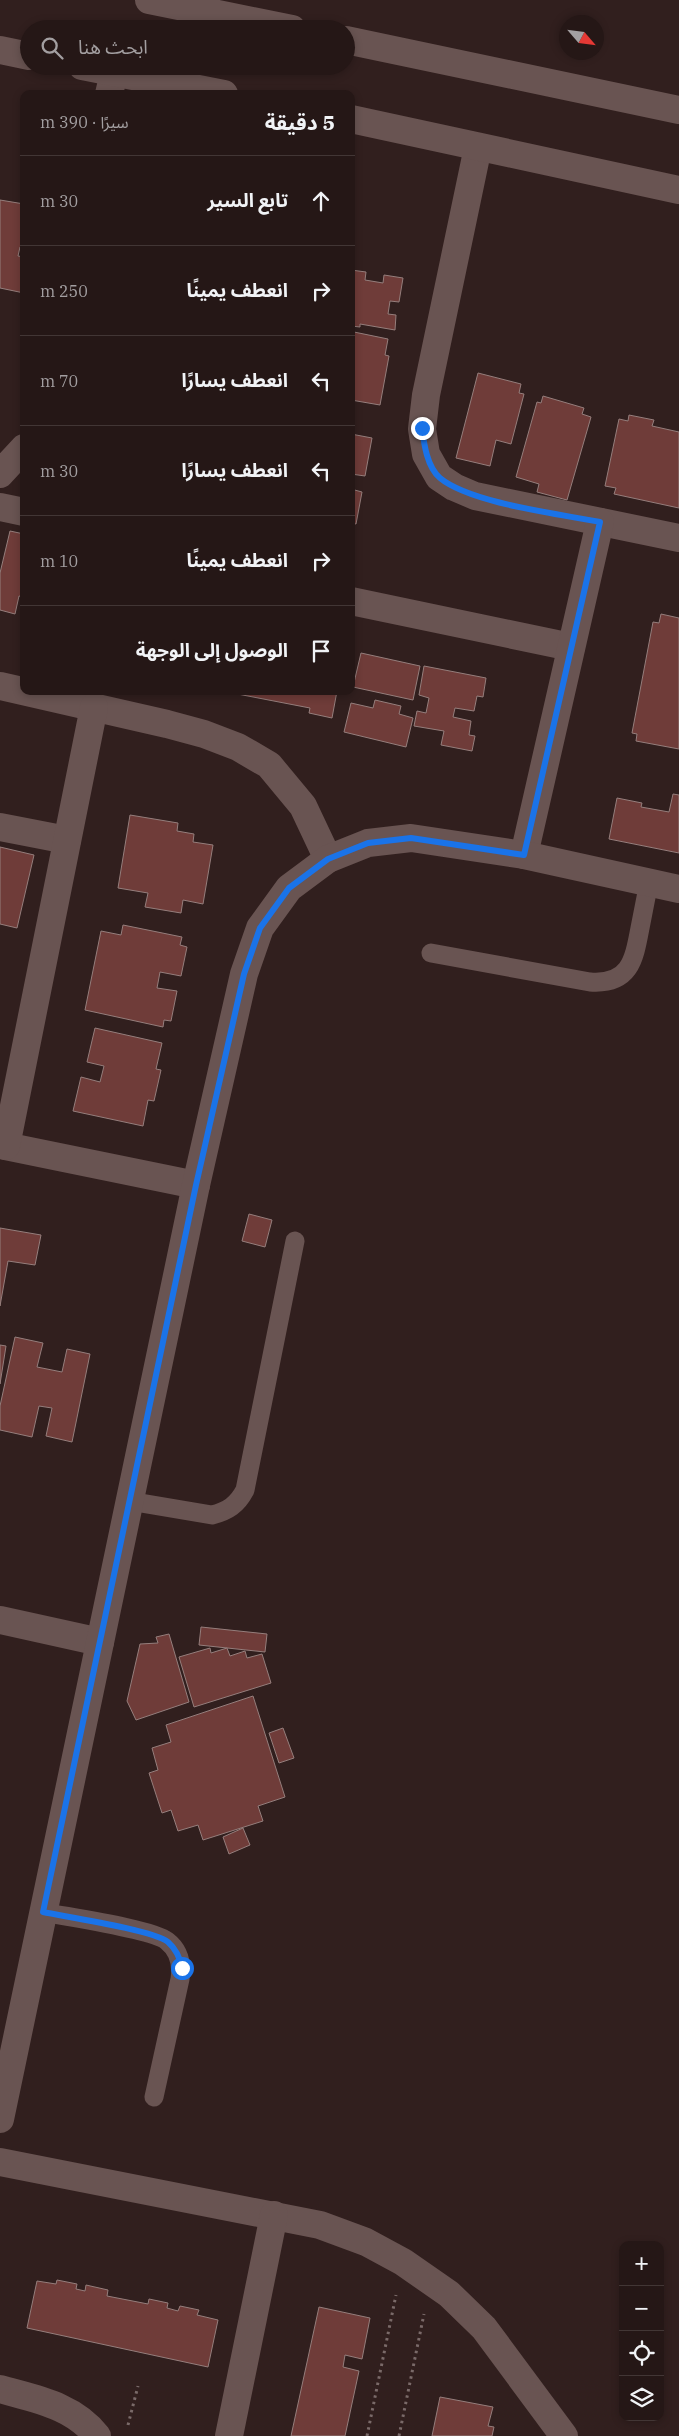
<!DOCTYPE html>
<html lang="ar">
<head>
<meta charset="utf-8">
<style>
  body { margin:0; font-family:"IBM Plex Serif","Noto Sans Arabic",serif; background:#312423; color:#f1f3f6; direction:rtl }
  .controls { position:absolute; right:15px; bottom:15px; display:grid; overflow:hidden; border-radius:10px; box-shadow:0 2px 8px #0003 }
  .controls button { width:45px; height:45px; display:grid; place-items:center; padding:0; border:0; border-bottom:1px solid #423635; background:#251716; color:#f1f3f6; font:25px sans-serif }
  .compass { position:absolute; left:559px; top:15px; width:45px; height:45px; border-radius:50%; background:#251716; box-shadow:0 2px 8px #0003; rotate:118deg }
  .stop { position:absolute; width:15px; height:15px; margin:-11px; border:4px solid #1a73e8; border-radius:50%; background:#fff }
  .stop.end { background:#1a73e8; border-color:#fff; box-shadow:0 1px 5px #0008 }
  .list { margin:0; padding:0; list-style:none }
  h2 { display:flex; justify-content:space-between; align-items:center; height:65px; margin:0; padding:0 20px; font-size:21px }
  h2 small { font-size:16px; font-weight:400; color:#a39fa1 }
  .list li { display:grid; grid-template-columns:32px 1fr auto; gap:15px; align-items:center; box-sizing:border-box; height:90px; padding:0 20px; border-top:1px solid #423635 }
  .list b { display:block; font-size:19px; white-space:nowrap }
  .list em { font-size:16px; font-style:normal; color:#a39fa1 }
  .icon { flex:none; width:28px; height:28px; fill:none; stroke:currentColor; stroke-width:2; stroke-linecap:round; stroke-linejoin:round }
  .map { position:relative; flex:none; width:679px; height:2436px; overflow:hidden; direction:ltr }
  .search { position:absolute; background:#251716; box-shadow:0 2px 8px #0003; left:20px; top:20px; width:335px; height:55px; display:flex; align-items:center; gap:12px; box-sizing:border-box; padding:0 18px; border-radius:28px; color:#a39fa1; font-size:19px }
  .panel { position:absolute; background:#251716; box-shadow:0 2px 8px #0003; left:20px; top:90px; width:335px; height:605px; border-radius:10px; direction:rtl }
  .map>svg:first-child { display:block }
  .building { fill:#6f3c39; stroke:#957e7c }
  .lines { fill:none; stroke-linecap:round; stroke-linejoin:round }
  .path { stroke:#7a6a69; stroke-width:3; stroke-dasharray:2.5 4; stroke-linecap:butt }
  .lane { stroke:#695452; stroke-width:19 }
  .street { stroke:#695452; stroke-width:28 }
  .secondary { stroke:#695452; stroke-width:28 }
  .route { stroke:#1a73e8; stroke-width:6 }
</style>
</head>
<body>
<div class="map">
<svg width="679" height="2436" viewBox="0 0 679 2436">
  <rect width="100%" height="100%" fill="#311f1e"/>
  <!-- building -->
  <g class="building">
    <path d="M0,200L24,204V248L20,247L18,256L24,257V293L0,288Z"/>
    <path d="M351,270L366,272L365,280L383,283L384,275L403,278L399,302L390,301L388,314L396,315L395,330L360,324V327L351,326Z"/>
    <path d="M354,332L388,339L385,355L389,356L380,405L351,400V346Z"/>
    <path d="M478,373L521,384L519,393L524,394L511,444L496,440L490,466L456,458Z"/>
    <path d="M543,396L584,408L582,414L591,417L567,500L537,492L539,484L516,477L537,402L541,403Z"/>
    <path d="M629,415L654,420L652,426L679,432V508L614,494L616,488L605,486L619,419L628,421Z"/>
    <path d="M351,434L372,438L365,476L351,474Z"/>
    <path d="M351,489L362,492L356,524L351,523Z"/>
    <path d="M10,531L24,534V597L19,596L15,614L0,610V573Z"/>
    <path d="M661,614L679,618V749L636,741L637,734L632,733L653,622L659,623Z"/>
    <path d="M361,653L420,666L413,700L353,687Z"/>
    <path d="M424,666L486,678L483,697L477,696L474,711L455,708L453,717L471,721L469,735L475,736L472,751L441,745L444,731L414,726L417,711L426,713L429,698L419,695Z"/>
    <path d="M222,691H337L332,718L309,713L310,708Z"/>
    <path d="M375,700L401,706L399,714L413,718L406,747L344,732L351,703L373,708Z"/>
    <path d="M673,794L679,795V853L609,839L617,798L642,803L641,807L669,812Z"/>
    <path d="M130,815L178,823L177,831L194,834L193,842L213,845L203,904L183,900L181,913L145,907L148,893L118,888Z"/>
    <path d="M0,847L34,855L17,928L0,924Z"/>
    <path d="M123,925L182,937L180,945L187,947L181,976L160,972L157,988L177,991L171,1021L164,1020L163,1027L85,1010L101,931L121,935Z"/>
    <path d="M95,1028L162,1043L156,1069L161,1070L154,1101L148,1100L143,1126L73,1111L81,1077L100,1082L104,1066L87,1062Z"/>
    <path d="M249,1214L272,1220L265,1247L242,1241Z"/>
    <path d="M0,1228L41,1235L35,1265L8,1261L0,1306Z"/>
    <path d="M15,1337L43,1343L37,1367L62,1372L67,1349L90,1354L72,1442L46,1436L52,1408L39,1406L32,1437L0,1430V1406Z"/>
    <path d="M0,1345L6,1346L0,1384Z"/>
    <path d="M201,1627L267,1634L265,1652L199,1645Z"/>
    <path d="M169,1634L189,1702L136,1720L127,1701L140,1644L158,1643L156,1637Z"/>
    <path d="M210,1648L211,1653L227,1648L230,1656L245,1651L247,1658L262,1654L271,1683L194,1707L179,1657Z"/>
    <path d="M253,1696L285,1797L258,1806L263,1821L203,1840L198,1825L178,1831L171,1810L162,1813L149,1773L158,1770L152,1748L171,1742L166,1725Z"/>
    <path d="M283,1728L294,1758L279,1763L269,1733Z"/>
    <path d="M243,1828L250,1845L229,1854L223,1837Z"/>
    <path d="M57,2280L77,2284L76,2289L85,2291L86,2285L108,2290L107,2296L148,2304L149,2299L168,2303L167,2308L178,2311L180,2306L199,2310L197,2315L218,2320L208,2367L27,2328L37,2281L56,2284Z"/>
    <path d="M319,2307L370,2318L362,2359L345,2355L343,2367L359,2371L345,2436H291Z"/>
    <path d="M440,2397L493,2407L488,2426L494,2427L492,2436H432Z"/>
  </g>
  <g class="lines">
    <!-- path -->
    <g class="path">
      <path d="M128,2425L138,2386"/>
      <path d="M367,2436L396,2295"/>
      <path d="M399,2436L424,2314"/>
    </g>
    <!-- lane -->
    <g class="lane">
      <path d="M431,953L590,982C630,985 634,960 640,928C643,913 646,897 649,882"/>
      <path d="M129,1501L212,1515C228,1511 237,1505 245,1490L295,1241"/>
      <path d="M43,1912C67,1917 152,1929 167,1941C180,1951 182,1965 180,1979L154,2097"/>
    </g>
    <!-- street -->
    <g class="street">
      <path d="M109,94L114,73"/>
      <path d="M478,147L426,395L422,429L426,454L439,477L454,487L475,496L679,538"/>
      <path d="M0,474L24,448"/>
      <path d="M0,507L24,512"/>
      <path d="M351,601L571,647"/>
      <path d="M0,686L167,724L204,734L238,747L269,765L303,806L328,859"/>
      <path d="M0,827L67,840"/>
      <path d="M524,855L600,522"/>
      <path d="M0,1145L196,1185"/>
      <path d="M6,1146L94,707"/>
      <path d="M0,1620L100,1642"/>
      <path d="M0,2119L196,1185L244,974L260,928L289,888L328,859L368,843L411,838L524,855L679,889"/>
      <path d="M0,2162L320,2225L366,2242L403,2262L449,2294L484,2328L564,2436"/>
      <path d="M0,2389C35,2399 73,2405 97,2436"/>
      <path d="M229,2436L274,2215"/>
    </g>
    <!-- secondary -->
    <g class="secondary">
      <path d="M149,0L292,29"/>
      <path d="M346,40L679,110"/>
      <path d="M0,50L29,56"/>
      <path d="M82,66L224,94"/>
      <path d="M351,119L679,190"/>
    </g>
  </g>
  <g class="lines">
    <!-- route -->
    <path class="route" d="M182,1968C180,1958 176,1949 168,1942C153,1930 67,1917 43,1912L196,1185L244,974L260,928L289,888L328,859L368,843L411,838L524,855L600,522C559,514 470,503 440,478C427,467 424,444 422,428"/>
  </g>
</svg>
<div class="controls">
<button>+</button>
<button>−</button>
<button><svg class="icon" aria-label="locate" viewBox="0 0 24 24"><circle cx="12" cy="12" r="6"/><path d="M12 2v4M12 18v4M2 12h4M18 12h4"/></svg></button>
<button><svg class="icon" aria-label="layers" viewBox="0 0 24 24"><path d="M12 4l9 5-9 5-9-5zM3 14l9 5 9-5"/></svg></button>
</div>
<svg class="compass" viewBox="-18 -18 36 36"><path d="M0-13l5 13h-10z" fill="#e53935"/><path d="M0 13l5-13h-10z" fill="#a39fa1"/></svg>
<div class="stop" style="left:182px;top:1968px"></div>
<div class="stop end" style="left:422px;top:428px"></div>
<div class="search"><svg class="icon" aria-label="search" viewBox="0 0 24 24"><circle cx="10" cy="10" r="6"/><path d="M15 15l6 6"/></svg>ابحث هنا</div>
<section class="panel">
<h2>5 دقيقة<small>سيرًا · 390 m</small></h2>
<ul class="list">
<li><svg class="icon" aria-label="ahead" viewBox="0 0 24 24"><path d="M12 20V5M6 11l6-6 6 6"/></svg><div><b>تابع السير</b></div><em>30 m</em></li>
<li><svg class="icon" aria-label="right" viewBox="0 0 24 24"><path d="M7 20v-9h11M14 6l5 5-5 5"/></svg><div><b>انعطف يمينًا</b></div><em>250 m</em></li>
<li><svg class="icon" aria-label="left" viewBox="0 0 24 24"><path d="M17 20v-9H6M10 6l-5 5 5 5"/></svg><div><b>انعطف يسارًا</b></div><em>70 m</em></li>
<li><svg class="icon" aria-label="left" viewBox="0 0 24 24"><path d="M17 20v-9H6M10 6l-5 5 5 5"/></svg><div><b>انعطف يسارًا</b></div><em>30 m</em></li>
<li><svg class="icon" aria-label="right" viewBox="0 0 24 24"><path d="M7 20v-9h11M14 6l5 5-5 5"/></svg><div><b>انعطف يمينًا</b></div><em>10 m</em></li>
<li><svg class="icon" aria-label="arrive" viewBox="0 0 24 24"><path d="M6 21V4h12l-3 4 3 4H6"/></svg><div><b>الوصول إلى الوجهة</b></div></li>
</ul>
</section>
</div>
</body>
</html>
